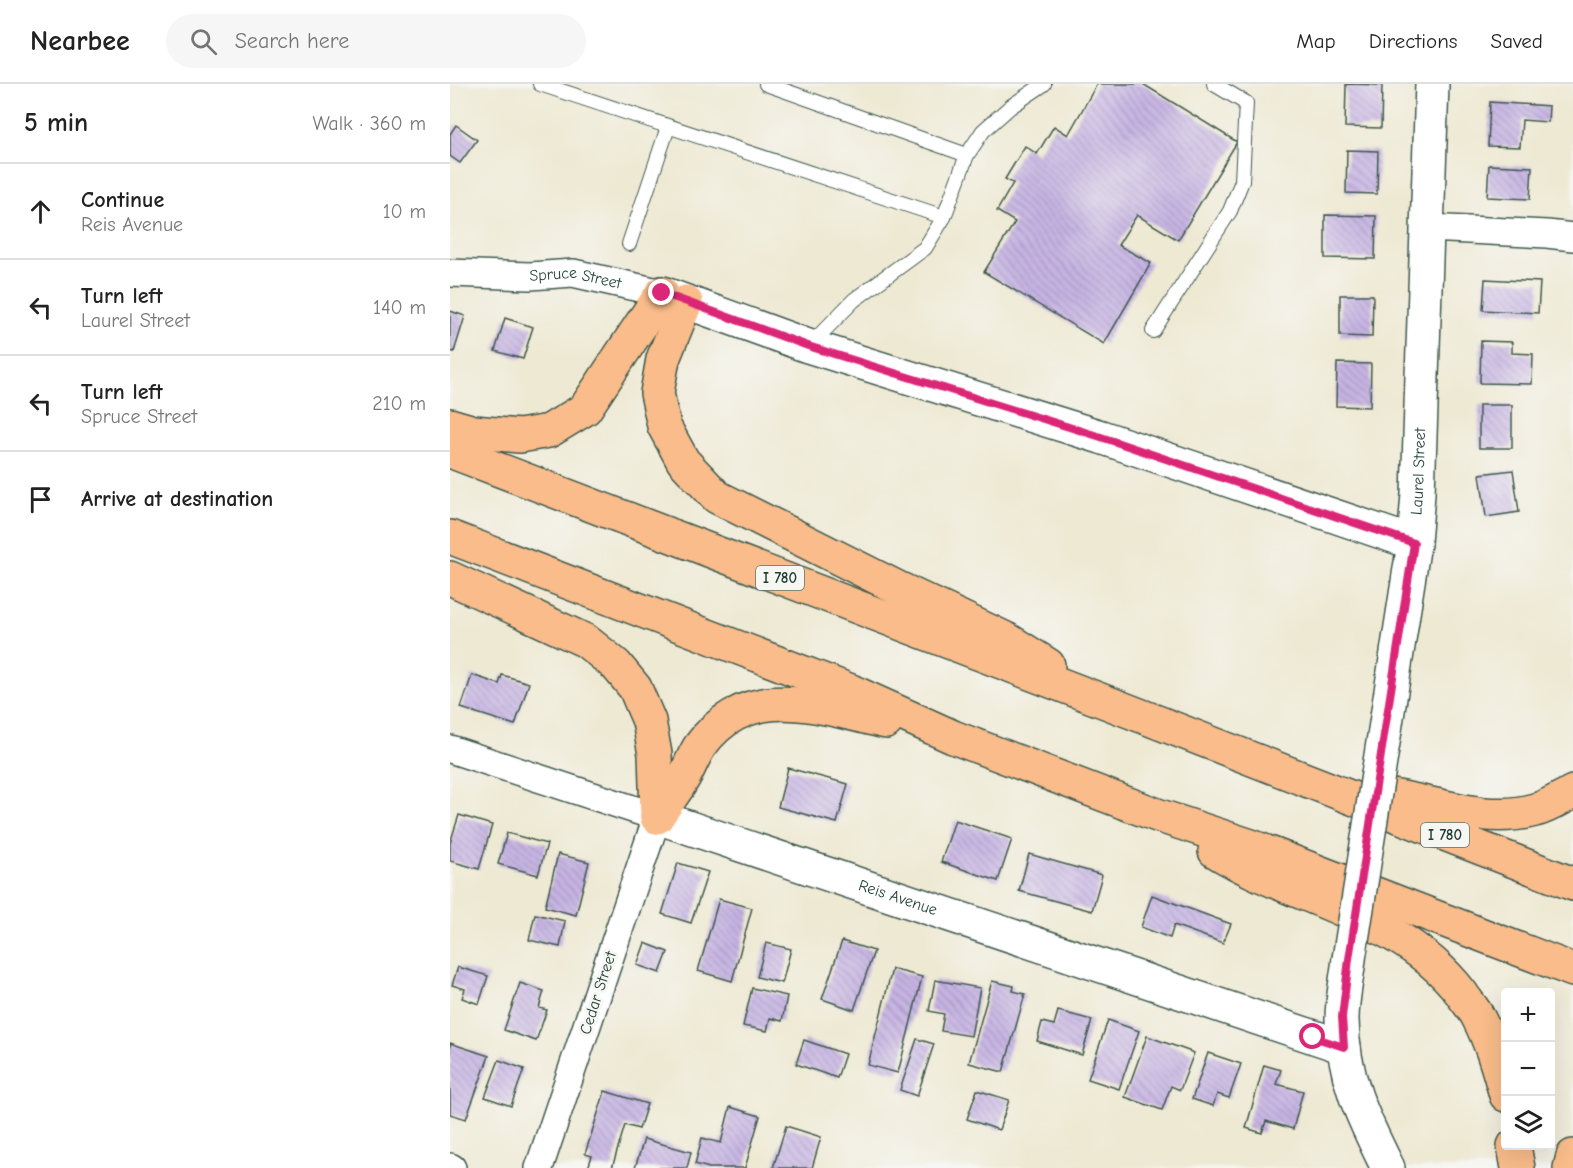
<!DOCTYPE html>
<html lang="en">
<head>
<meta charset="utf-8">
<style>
  body { margin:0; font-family:"Comic Neue",sans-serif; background:#f6f6f6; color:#222 }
  .controls { position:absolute; right:18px; bottom:18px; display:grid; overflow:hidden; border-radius:6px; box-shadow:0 6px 24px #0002 }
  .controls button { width:54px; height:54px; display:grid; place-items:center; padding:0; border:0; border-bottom:2px solid #e0e0e0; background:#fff; color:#222; font:30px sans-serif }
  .stop { position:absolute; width:18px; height:18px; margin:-14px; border:4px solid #db2777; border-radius:50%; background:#fff }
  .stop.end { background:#db2777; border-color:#fff; box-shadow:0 2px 6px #0008 }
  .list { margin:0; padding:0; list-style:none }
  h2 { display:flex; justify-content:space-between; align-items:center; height:78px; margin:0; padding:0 24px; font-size:26px }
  h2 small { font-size:20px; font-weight:400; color:#767676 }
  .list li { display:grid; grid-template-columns:39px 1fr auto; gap:18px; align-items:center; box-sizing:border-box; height:96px; padding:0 24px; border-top:2px solid #e0e0e0 }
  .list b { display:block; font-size:22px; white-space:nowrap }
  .list p { margin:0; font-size:20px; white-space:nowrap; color:#767676 }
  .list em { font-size:20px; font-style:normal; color:#767676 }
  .icon { flex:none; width:33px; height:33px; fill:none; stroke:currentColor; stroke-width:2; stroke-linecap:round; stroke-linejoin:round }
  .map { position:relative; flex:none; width:1123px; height:1084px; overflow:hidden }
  header { display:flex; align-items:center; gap:36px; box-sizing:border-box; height:84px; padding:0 30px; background:#fff; border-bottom:2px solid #e0e0e0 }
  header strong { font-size:28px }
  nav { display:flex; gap:33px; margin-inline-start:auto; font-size:21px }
  .search { width:420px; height:54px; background:#f6f6f6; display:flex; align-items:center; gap:15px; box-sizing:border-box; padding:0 21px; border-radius:33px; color:#767676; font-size:22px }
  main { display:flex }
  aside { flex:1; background:#fff }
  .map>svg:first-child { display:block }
  .building { fill:url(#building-back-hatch) }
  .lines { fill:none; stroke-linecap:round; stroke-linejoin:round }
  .service-casing { stroke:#3e574c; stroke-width:16 }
  .minor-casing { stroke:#3e574c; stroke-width:30 }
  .tertiary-casing { stroke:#3e574c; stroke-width:36 }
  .motorway-casing { stroke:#3e574c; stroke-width:36 }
  .service { stroke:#fff; stroke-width:14 }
  .minor { stroke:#fff; stroke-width:27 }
  .tertiary { stroke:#fff; stroke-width:33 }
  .motorway { stroke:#f9bc8a; stroke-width:33 }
  .tertiary-bridge-casing { stroke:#3e574c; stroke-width:36; stroke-linecap:butt }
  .tertiary-bridge { stroke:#fff; stroke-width:33 }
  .route { stroke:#db2777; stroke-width:8 }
  .labels { text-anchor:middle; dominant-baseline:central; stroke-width:6; stroke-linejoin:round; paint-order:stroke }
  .shield { fill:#f6f6f2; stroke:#60746d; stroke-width:1.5 }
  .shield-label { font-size:15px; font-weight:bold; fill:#1f3d34 }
  .street-label { font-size:16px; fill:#1f3d34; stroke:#f6f6f2 }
</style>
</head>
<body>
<header>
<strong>Nearbee</strong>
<div class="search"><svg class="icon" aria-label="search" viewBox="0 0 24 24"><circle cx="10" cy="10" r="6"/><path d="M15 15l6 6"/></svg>Search here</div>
<nav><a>Map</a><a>Directions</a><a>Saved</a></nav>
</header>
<main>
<aside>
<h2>5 min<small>Walk · 360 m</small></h2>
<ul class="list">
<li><svg class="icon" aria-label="ahead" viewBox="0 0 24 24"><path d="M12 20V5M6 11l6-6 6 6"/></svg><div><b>Continue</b><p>Reis Avenue</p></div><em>10 m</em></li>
<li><svg class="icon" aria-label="left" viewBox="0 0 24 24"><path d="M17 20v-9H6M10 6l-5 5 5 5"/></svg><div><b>Turn left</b><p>Laurel Street</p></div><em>140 m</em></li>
<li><svg class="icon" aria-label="left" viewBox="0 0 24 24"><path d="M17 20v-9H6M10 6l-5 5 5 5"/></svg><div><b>Turn left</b><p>Spruce Street</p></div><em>210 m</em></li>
<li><svg class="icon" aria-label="arrive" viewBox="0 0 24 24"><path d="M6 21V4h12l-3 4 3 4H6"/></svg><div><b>Arrive at destination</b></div></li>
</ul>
</aside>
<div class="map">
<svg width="1123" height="1084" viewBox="0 0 1123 1084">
  <defs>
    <pattern id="building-back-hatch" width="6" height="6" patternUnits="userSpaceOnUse" patternTransform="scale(1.5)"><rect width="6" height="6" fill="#c7b4e4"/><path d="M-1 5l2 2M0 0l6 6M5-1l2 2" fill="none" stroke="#a194ba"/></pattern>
  </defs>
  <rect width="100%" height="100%" fill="#f6f6f2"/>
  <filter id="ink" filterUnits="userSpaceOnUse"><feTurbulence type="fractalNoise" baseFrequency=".0167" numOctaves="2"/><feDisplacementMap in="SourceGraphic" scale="12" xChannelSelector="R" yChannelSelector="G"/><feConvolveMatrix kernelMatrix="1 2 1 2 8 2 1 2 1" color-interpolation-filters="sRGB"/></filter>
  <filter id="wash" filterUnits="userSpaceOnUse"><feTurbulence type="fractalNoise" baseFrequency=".008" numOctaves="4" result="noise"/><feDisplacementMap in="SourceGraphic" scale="24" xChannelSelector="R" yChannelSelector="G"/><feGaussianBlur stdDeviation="1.35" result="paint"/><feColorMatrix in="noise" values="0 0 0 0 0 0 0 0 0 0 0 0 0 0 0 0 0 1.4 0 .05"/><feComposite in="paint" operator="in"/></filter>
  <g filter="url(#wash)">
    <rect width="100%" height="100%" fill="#eee9d3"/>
    <g id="blocks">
      <!-- building -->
      <g class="building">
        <path d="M647,0H693L787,58L728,156L687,131L668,161L701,179L654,260L534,188L565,138L547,127L563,99L555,95L575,62L587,70L604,42L618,51Z"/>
        <path d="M896,0L932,1L931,44L895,43Z"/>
        <path d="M1040,18L1099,22L1098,38L1072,36L1070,63L1038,62Z"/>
        <path d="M6,41L27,56L10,79L0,72V50Z"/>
        <path d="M897,66L928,67L927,110L896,109Z"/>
        <path d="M1039,81L1082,83L1080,115L1037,113Z"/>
        <path d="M875,131L926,132L925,175L875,174Z"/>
        <path d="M1035,195L1090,198L1088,229L1033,226Z"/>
        <path d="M890,211H923L922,253L890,252Z"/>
        <path d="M0,227L15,232L4,268L0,267Z"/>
        <path d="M55,234L83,243L73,275L45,267Z"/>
        <path d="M1031,257L1062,258V269L1083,270L1082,300L1030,299Z"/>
        <path d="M887,279L921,280L920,323L886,322Z"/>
        <rect x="1029" y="321" width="33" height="43"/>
        <path d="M1063,386L1069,428L1036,433L1030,390Z"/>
        <path d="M22,591L49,600L52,591L79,599L65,641L11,624Z"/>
        <path d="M338,684L398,700L387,739L328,723Z"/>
        <path d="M9,731L42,741L29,785L0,777V759Z"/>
        <path d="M505,736L562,755L548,797L491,778Z"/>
        <path d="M57,749L97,760L88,791L48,780Z"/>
        <path d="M108,770L139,778L126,831L95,823Z"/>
        <path d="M579,770L652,791L642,827L569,807Z"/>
        <path d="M228,779L258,788L241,839L212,830Z"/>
        <path d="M702,811L781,840L773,859L724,841L720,854L691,843Z"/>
        <path d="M269,815L302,824L282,897L248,887Z"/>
        <path d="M85,830L115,837L110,863L79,856Z"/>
        <path d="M392,857L424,867L404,926L372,915Z"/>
        <path d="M195,859L218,868L210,889L187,881Z"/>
        <path d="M316,859L341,865L332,899L307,893Z"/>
        <path d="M8,883L38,892L29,920L12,914L15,905L2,901Z"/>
        <path d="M442,885L472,893L448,989L418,981Z"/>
        <path d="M485,896L530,904L521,952L491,947L494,930L479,927Z"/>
        <path d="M542,897L564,902L563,907L575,910L553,988L519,979Z"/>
        <path d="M70,899L94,907L89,924L97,926L86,957L54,946Z"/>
        <path d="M302,904L337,912L332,937L320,934L317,947L293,942Z"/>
        <path d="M608,927L642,936L632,971L587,957L592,938L604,941Z"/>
        <path d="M658,936L689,947L669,1005L638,995Z"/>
        <path d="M697,952L744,969L730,1006L721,1002L712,1026L675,1013Z"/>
        <path d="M467,955L484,960L467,1012L450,1006Z"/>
        <path d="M354,956L395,970L387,994L346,980Z"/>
        <path d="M0,959L39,972L16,1035L0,1030Z"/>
        <path d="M758,969L791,980L779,1014L767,1010L763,1022L742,1015Z"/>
        <path d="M49,976L74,985L61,1022L35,1013Z"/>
        <path d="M814,981L831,986L826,1000L853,1007L843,1045L816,1037L812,1049L796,1044Z"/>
        <path d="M527,1006L559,1016L549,1046L517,1035Z"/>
        <path d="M155,1007L197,1020L189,1045L175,1041L162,1084H138L142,1072L135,1070Z"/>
        <path d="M280,1023L310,1032L295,1084H259L245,1080L252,1054L271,1059Z"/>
        <path d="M336,1042L371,1053L362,1084H323Z"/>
        <path d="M194,1055L241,1068L237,1084H185Z"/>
      </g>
    </g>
  </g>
  <g filter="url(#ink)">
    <use href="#blocks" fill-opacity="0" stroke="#3e574c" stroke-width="1.5"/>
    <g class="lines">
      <!-- service casing -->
      <g class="service-casing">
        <g id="service">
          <path d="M90,0L494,133"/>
          <path d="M316,0L517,71"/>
          <path d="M179,160L218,43"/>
          <path d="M703,247L780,127L792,97L796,19L764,0"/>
          <path d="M360,261L404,216L475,164L494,133L517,71L533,47L560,23L594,0"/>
        </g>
      </g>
      <!-- minor casing -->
      <g class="minor-casing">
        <g id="minor">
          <path d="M978,144L1097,150L1123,153"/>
          <path id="s1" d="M0,189L80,192L123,189L212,209"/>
          <path d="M0,665L207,733L89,1084"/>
          <path d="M0,1083L2,1084"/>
        </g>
      </g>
      <!-- tertiary casing -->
      <g class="tertiary-casing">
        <g id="tertiary">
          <path d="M212,209L358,262L651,353L964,459"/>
          <path id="s2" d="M935,646L964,459L968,410L982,0"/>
          <path id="s3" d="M207,733L894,963"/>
          <path d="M899,875C897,894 892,915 892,935C892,992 913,1034 938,1084"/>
        </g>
      </g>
      <!-- motorway casing -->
      <g class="motorway-casing">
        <g id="motorway">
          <path d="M236,218L213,275L207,309L214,342L233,377L267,413L450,505L558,556L598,581"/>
          <path d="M0,341L24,348L70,352L99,347L135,325L212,209"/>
          <path d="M0,367L661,620L1123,800"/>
          <path d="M0,453L401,607L503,653L707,731L801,762L1123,886"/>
          <path d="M0,494L136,557L166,581L185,604L199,637L205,670L207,733"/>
          <path d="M936,711C985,718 1035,740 1085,726C1098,723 1111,714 1123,708"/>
          <path d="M207,733C216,719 227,706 235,691C240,682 244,671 250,662C299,595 368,623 436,638"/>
          <path d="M765,767C846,817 952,830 1012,910C1017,918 1024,925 1028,933C1041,958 1048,983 1056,1011"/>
          <path d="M1064,1062L1068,1084"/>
          <path d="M1120,1084L1123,1072"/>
        </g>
      </g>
      <!-- service -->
      <use href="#service" class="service"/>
      <!-- minor -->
      <use href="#minor" class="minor"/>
      <!-- tertiary -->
      <use href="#tertiary" class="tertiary"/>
      <!-- motorway -->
      <use href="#motorway" class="motorway"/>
      <!-- tertiary-bridge casing -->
      <g class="tertiary-bridge-casing">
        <path id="tertiary-bridge" d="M899,875L935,646"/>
      </g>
      <!-- tertiary-bridge -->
      <use href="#tertiary-bridge" class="tertiary-bridge"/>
    </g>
  </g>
  <g class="lines" filter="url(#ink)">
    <!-- route -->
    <path class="route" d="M212,209L358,262L651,353L964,459L899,875L892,933L894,963L863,953"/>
  </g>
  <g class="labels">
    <!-- shield labels -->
    <g class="shield">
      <rect x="306" y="482" width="48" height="24" rx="4.5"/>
      <rect x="971" y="739" width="48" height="24" rx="4.5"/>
    </g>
    <g class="shield-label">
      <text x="330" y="494">I 780</text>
      <text x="995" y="751">I 780</text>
    </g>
    <!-- street labels -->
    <g class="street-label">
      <text stroke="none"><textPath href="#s1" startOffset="126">Spruce Street</textPath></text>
      <text stroke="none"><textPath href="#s2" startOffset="261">Laurel Street</textPath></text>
      <text stroke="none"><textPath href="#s3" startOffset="254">Reis Avenue</textPath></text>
      <text transform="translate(148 909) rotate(-72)">Cedar Street</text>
    </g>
  </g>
</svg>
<div class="controls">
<button>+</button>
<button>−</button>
<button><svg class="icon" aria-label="layers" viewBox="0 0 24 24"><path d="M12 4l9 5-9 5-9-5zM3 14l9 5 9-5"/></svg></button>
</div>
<div class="stop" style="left:863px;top:953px"></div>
<div class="stop end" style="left:212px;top:209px"></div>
</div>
</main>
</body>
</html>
